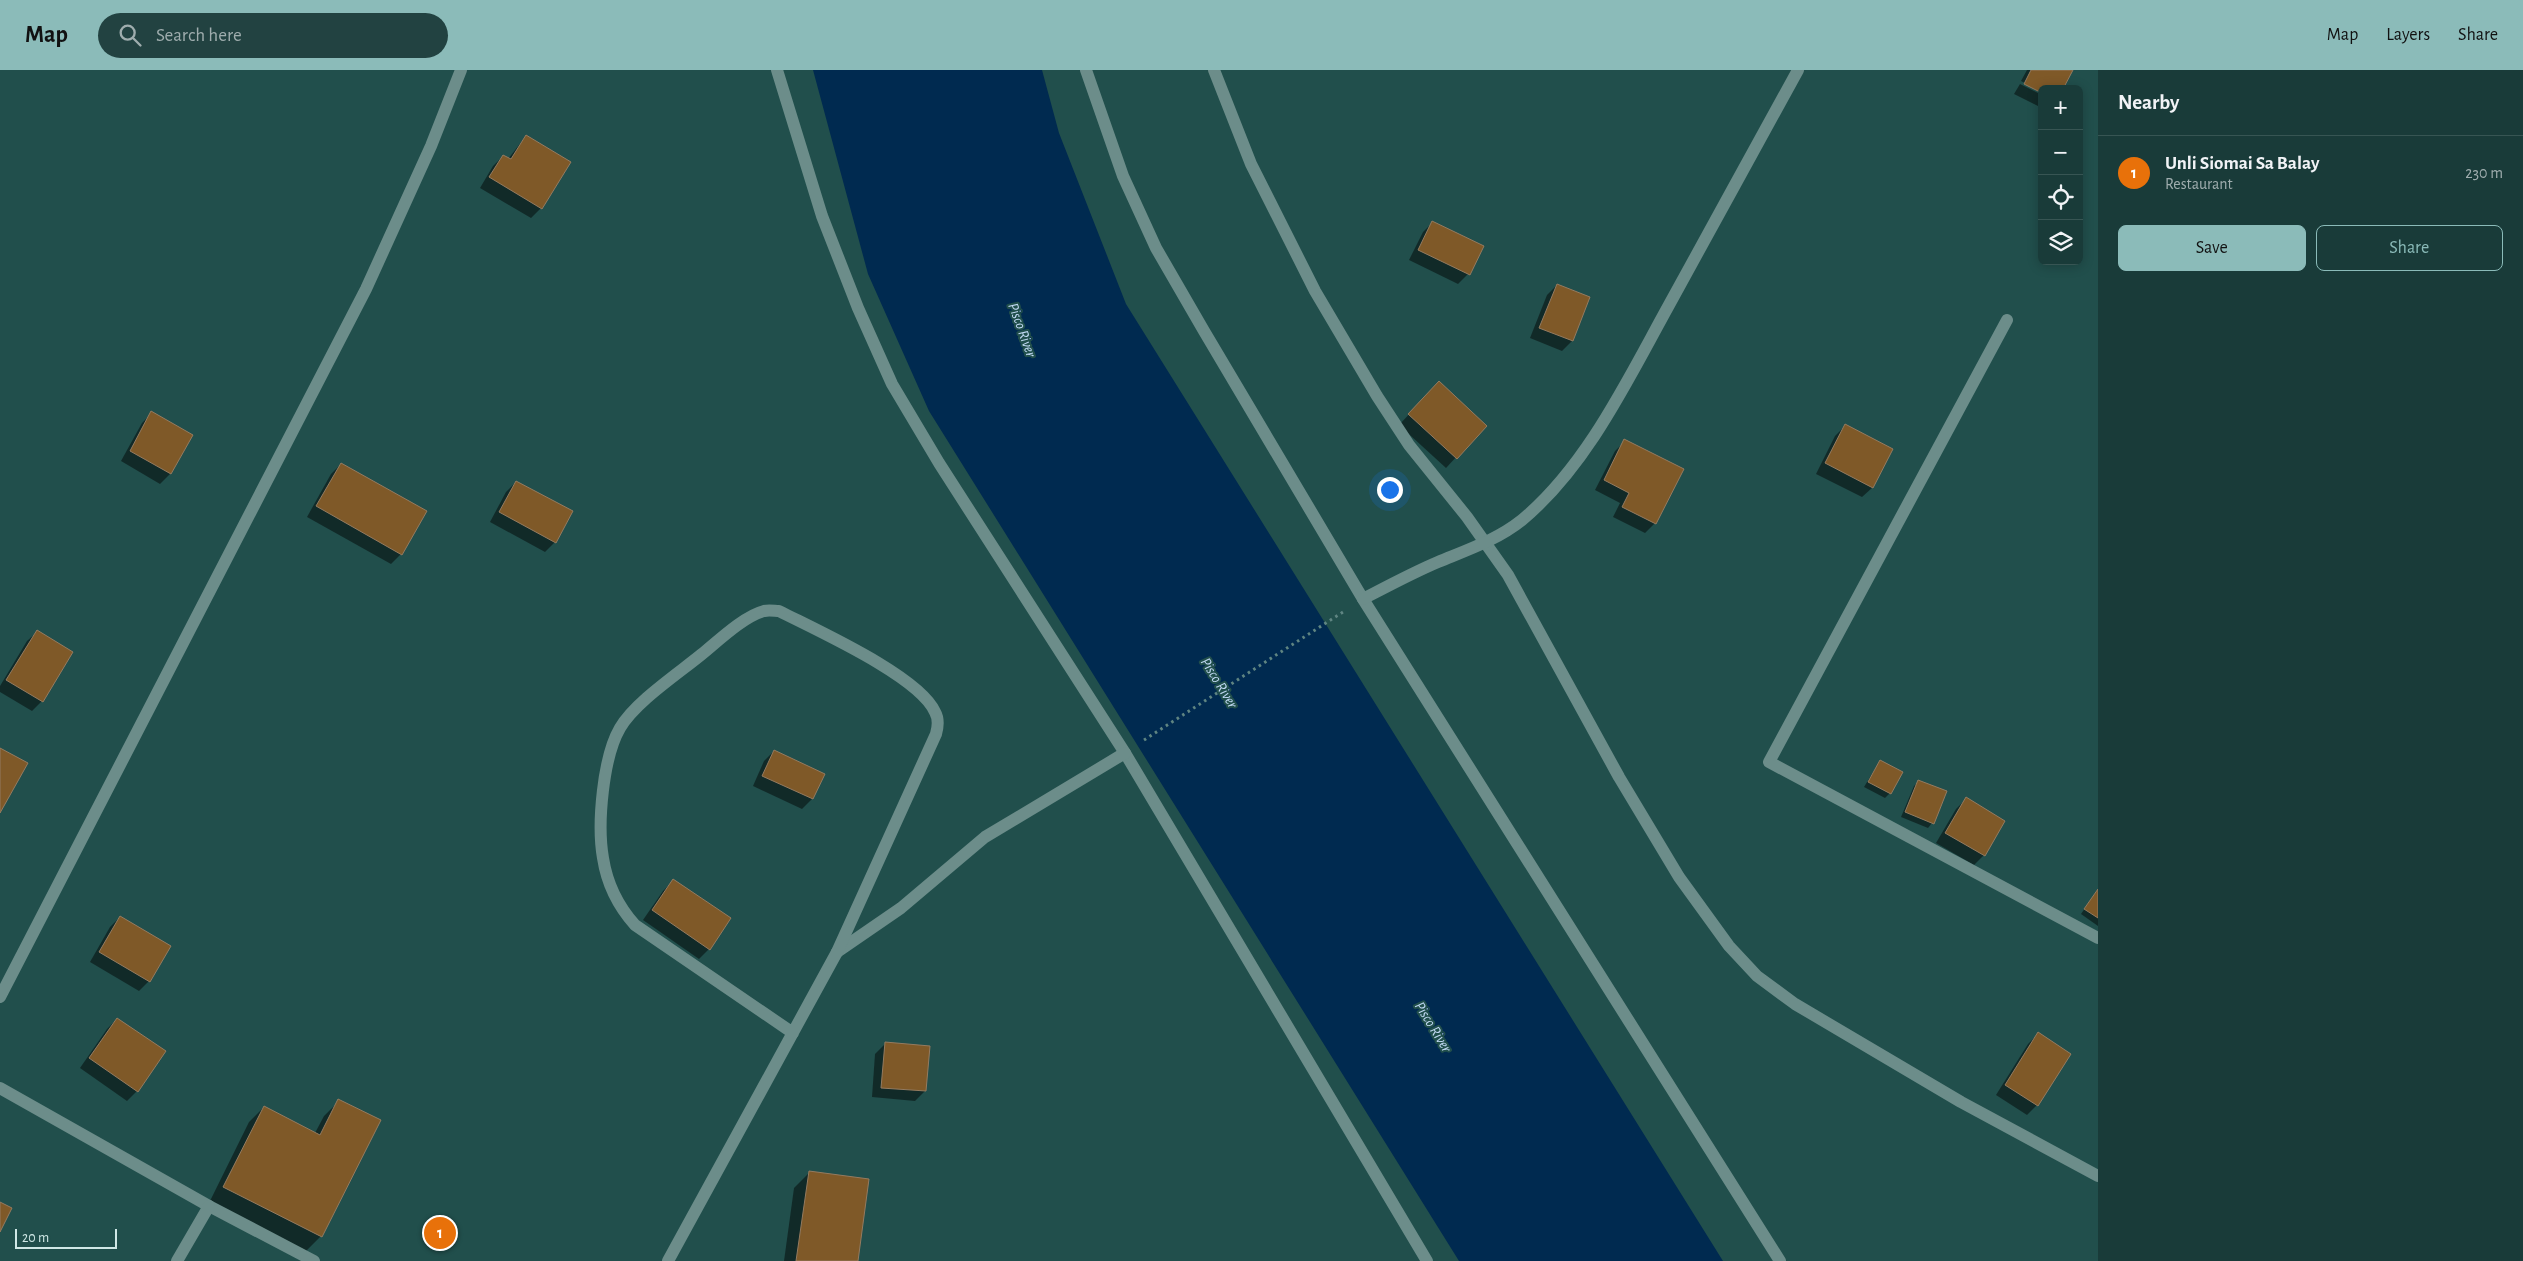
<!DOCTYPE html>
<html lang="en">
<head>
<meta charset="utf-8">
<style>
  body { margin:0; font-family:"Alegreya Sans",sans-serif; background:#224241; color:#f1f3f6 }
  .controls { position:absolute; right:15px; top:15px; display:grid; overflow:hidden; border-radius:8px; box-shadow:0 2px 12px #0003 }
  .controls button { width:45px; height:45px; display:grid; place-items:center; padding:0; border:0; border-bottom:1px solid #375553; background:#193b39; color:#f1f3f6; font:25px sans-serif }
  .scale { position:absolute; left:15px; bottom:12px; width:102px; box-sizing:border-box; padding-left:5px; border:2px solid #d0e8e6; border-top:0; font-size:14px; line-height:18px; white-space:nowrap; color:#d0e8e6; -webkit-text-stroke:4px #214f4c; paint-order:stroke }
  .you { position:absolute; left:1389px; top:419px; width:18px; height:18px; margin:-12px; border:4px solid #fff; border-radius:50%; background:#1a73e8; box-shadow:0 0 0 8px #1a73e833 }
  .badge { display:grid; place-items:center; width:32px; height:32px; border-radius:50%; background:#8bbbb9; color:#fff; font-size:16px; font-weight:700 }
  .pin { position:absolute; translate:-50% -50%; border:2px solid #fff; box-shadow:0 1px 5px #0006 }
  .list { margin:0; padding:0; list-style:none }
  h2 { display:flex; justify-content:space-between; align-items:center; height:65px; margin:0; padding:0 20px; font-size:21px }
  h2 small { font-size:16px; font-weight:400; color:#9fadae }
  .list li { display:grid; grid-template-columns:32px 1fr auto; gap:15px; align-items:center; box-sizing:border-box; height:75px; padding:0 20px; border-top:1px solid #375553 }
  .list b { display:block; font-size:19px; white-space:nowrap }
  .list p { margin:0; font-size:16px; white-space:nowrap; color:#9fadae }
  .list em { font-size:16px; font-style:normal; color:#9fadae }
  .actions { display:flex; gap:10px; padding:15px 20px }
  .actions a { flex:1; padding:11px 0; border:1px solid #8bbbb9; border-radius:8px; text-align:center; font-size:18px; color:#8bbbb9 }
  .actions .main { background:#8bbbb9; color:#111 }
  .icon { flex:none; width:28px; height:28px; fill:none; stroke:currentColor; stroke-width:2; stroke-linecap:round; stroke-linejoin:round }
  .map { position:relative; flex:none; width:2098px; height:1191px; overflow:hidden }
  header { display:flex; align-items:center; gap:30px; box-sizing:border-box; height:70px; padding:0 25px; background:#8bbbb9; color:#111 }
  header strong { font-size:24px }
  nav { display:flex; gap:28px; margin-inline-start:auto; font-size:18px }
  .search { width:350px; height:45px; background:#224241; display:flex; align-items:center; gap:12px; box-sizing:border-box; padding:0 18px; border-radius:28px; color:#9fadae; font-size:19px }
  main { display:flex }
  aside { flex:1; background:#193b39 }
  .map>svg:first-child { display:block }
  .water { fill:#002a50 }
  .shadow { fill:#0007 }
  .building { fill:#7f5928; stroke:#947b60 }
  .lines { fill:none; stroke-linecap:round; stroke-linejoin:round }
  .path { stroke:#5f8582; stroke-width:3; stroke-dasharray:2.5 4; stroke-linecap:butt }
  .minor { stroke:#6c8d8a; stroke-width:12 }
  .labels { text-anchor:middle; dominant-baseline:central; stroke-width:4; stroke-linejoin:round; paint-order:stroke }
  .water-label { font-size:15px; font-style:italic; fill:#c1d9f3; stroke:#214f4c }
</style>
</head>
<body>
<header>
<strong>Map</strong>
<div class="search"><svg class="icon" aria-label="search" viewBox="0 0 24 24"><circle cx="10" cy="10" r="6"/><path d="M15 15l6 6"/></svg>Search here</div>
<nav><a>Map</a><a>Layers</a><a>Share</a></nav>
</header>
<main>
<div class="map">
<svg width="2098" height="1191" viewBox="0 0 2098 1191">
  <rect width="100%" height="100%" fill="#214f4c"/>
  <!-- water -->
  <path class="water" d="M813,0H1042L1059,63L1126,234L1723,1191H1459L929,341L868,204Z"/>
  <!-- shadow -->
  <g class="shadow">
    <path d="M2027,0H2071L2042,19V22L2021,11Z"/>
    <path d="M2020,14L2042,25V38L2014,24Z"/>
    <path d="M526,66L541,138L531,148L480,118L493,96L503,86L508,89Z"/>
    <path d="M1433,152L1468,204L1458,214L1409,190L1423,162Z"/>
    <path d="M1557,215L1588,228L1572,271L1562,281L1530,268L1547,225Z"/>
    <path d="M1429,323L1485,356L1446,398L1399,355Z"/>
    <path d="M152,343L192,366L170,404L160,414L121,391L142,353Z"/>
    <path d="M1845,356L1891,379L1872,418L1862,427L1816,404L1835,366Z"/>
    <path d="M1625,371L1655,453L1645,463L1613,447L1620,433L1595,420L1615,381Z"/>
    <path d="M341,394L401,484L391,494L307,447L331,404Z"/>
    <path d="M516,412L555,472L545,482L490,452L506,422Z"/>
    <path d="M37,562L42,631L32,641L0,622V616L27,571Z"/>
    <path d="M774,681L812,729L802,739L753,716L764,691Z"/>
    <path d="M1880,691L1890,723L1885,728L1864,717Z"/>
    <path d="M1919,711L1932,753L1928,758L1901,747L1914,716Z"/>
    <path d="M1966,729L1984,785L1974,795L1936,773L1956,739Z"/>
    <path d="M673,811L709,879L699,889L643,850L663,821Z"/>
    <path d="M2098,819V856L2081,844Z"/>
    <path d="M120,847L149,911L139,921L90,892L110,857Z"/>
    <path d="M117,949L137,1021L127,1031L80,998L107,959Z"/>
    <path d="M2038,964L2037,1035L2027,1045L1996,1025L2028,974Z"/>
    <path d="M885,974L925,1021L915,1031L872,1027L875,984Z"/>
    <path d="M339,1031L321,1166L306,1181L209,1133L249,1052L264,1037L315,1063L324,1046Z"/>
    <path d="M809,1103L856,1191H784L794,1118Z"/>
  </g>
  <!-- building -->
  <g class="building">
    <path d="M2031,0H2073L2063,19H2042V23L2024,14Z"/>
    <path d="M526,65L571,92L542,139L489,107L503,85L511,89Z"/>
    <path d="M1432,151L1484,176L1470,205L1418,180Z"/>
    <path d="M1557,214L1590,227L1573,271L1539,258Z"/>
    <path d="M1439,311L1487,356L1457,389L1408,344Z"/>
    <path d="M151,341L193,365L171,404L130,381Z"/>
    <path d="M1845,354L1893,379L1873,418L1825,393Z"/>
    <path d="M1624,369L1684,399L1656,454L1622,437L1629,423L1604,410Z"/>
    <path d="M341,393L427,441L402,485L316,436Z"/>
    <path d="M516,411L573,441L556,473L499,442Z"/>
    <path d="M37,560L73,582L43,632L6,610Z"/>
    <path d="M0,678L28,693L0,743Z"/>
    <path d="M774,680L825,704L813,729L762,706Z"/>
    <path d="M1880,690L1903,702L1891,724L1868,712Z"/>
    <path d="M1918,710L1947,721L1934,754L1905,742Z"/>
    <path d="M1966,727L2005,751L1985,786L1945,763Z"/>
    <path d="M673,809L731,848L710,880L652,840Z"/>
    <path d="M2098,819V848L2084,839Z"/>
    <path d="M120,846L171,876L150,912L99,882Z"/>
    <path d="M117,948L166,981L138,1022L89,988Z"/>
    <path d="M2038,962L2071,984L2038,1036L2005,1015Z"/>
    <path d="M885,972L930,976L926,1021L881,1018Z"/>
    <path d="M338,1029L381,1050L322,1167L223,1117L264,1036L320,1065Z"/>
    <path d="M809,1101L869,1109L858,1191H796Z"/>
    <path d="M0,1132L12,1138L0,1162Z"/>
  </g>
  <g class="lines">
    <!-- path -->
    <path class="path" d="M1144,670L1343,542"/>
    <!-- minor -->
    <g class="minor">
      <path d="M777,0L822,146L858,238L892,314L939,393L1125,683L1427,1191"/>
      <path d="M1086,0L1123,106L1156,178L1204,261L1363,529L1780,1191"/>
      <path d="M1214,0L1251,94L1315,221L1377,326L1409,375L1467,447L1508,505L1619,707L1679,807L1729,876L1757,906L1795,934L1961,1032L2098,1106"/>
      <path d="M2007,250L1769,692L2098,868"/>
      <path d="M1363,529C1388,516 1412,503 1438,492C1467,480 1497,470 1522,450C1587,396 1628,309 1669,235C1712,157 1755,78 1798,0"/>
      <path d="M837,882L901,838L985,767L1125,683"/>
      <path d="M0,927L366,219L431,76L461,0"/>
      <path d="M0,1018L209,1136L314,1191"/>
      <path d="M177,1191L209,1136"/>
      <path d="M668,1191L837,882L936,664C938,657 939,649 935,642C919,606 816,560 779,541C775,541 769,540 764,541C744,546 718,571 702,584C679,603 635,632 620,658C603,687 597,754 603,788C607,814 618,836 635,855L793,963"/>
    </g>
  </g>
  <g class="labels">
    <!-- water labels -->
    <g class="water-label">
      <text transform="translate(1022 260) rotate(70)">Pisco River</text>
      <text transform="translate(1219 613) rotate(58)">Pisco River</text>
      <text transform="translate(1433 957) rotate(58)">Pisco River</text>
    </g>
  </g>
</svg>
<div class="controls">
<button>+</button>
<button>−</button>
<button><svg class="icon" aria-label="locate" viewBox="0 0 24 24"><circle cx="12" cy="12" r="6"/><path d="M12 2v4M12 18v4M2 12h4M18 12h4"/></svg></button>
<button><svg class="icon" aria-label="layers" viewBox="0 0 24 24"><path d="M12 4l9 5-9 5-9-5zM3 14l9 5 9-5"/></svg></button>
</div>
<div class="scale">20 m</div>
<div class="you"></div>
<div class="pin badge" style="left:440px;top:1163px;background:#e8710a">1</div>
</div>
<aside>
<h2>Nearby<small></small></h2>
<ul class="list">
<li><span class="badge" style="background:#e8710a">1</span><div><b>Unli Siomai Sa Balay</b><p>Restaurant</p></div><em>230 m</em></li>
</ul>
<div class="actions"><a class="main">Save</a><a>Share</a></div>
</aside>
</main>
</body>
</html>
